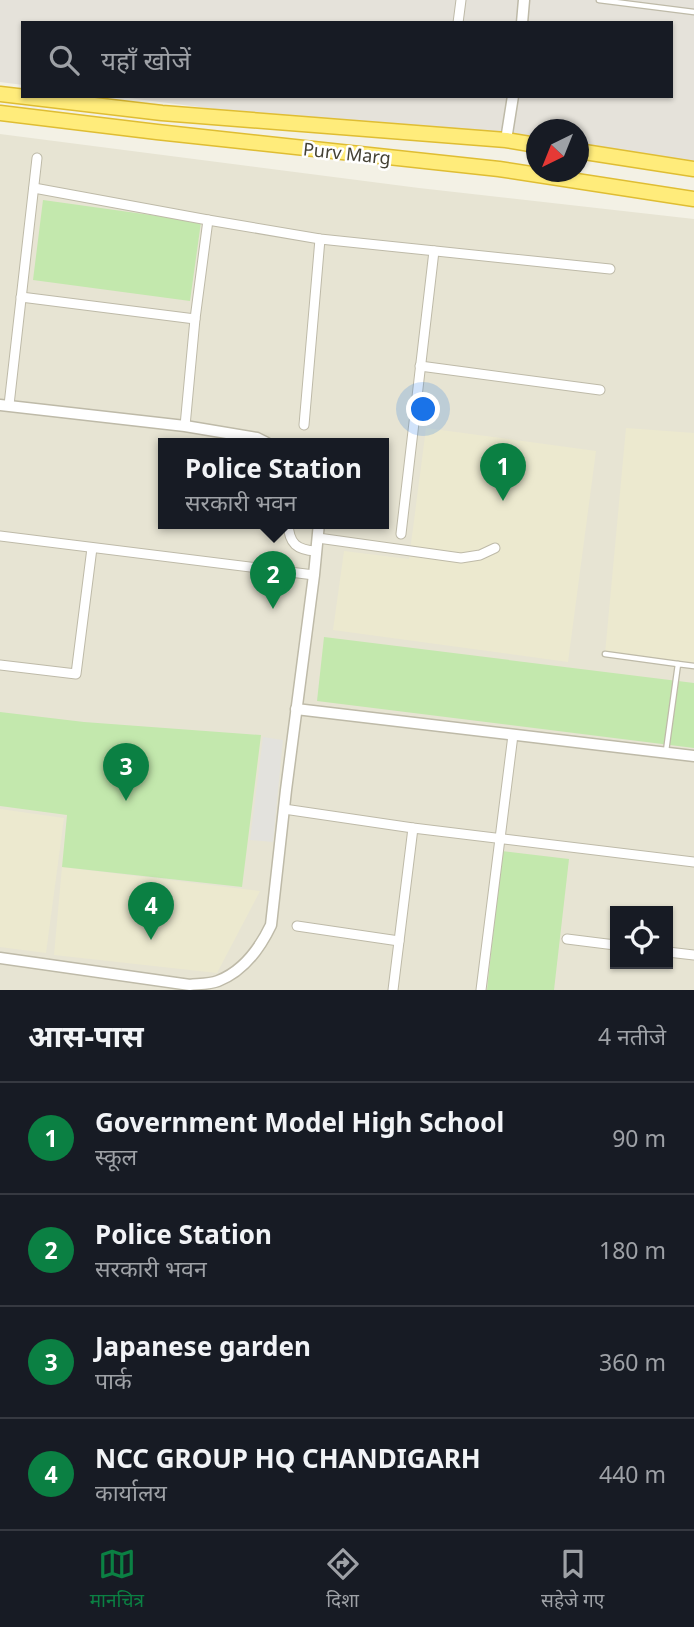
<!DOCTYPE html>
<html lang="hi">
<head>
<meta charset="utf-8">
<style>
  body { margin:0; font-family:"Noto Sans","Noto Sans Devanagari",sans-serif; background:#242831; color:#f1f3f6 }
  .controls { position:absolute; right:21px; bottom:21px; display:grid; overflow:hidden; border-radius:0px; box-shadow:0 2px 5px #0004 }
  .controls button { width:63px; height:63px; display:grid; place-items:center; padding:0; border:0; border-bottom:2px solid #363941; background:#171b24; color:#f1f3f6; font:35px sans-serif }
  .compass { position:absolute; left:526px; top:119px; width:63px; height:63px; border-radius:50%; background:#171b24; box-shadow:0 2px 5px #0004; rotate:223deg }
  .you { position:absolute; left:424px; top:410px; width:24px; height:24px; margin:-18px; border:5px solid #fff; border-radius:50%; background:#1a73e8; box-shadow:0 0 0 10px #1a73e833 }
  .badge { display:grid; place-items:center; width:46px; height:46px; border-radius:50%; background:#0b8043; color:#fff; font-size:23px; font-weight:700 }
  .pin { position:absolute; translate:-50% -58px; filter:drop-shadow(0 2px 4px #0008) }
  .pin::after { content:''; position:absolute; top:37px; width:24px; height:21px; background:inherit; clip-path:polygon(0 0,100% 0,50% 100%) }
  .popup { position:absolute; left:158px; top:438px; width:231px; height:91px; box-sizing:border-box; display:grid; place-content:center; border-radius:0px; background:#171b24; filter:drop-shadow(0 2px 5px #0005); font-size:23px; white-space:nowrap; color:#9ea1a6 }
  .popup b { font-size:26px; color:#f1f3f6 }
  .popup::after { content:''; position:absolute; left:50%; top:100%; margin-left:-14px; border:14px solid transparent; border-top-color:#171b24 }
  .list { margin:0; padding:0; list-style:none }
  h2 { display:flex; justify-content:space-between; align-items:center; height:91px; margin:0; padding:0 28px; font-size:30px }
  h2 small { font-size:23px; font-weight:400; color:#9ea1a6 }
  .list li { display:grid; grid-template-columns:46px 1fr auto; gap:21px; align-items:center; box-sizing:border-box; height:112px; padding:0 28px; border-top:2px solid #363941 }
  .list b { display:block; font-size:26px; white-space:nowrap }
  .list p { margin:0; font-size:23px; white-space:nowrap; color:#9ea1a6 }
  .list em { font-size:23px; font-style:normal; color:#9ea1a6 }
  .icon { flex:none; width:38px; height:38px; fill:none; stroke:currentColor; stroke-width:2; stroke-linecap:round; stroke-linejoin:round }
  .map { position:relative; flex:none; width:694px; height:990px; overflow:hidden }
  .search { position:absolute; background:#171b24; box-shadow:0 2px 5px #0004; left:21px; right:21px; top:21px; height:77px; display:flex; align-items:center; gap:18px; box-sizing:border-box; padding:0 24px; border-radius:0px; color:#9ea1a6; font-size:26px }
  .sheet { height:539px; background:#171b24 }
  nav { display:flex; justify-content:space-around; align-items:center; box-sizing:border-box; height:98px; border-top:2px solid #363941; background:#171b24; font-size:19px; color:#9ea1a6 }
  nav a { display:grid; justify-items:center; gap:4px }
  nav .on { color:#0b8043 }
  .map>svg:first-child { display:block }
  .residential { fill:#e7e4d3; fill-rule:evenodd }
  .industrial { fill:#e5e2da }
  .education { fill:#ece9cf }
  .green { fill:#c3e8ad }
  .parking { fill:#e3e2dd }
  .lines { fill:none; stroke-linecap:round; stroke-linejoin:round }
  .service-casing { stroke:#bebaa8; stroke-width:7 }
  .minor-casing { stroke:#bebaa8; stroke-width:11 }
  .tertiary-casing { stroke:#bebaa8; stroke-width:13 }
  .trunk-casing { stroke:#dfbd33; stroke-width:17 }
  .service { stroke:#fff; stroke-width:4.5 }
  .minor { stroke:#fff; stroke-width:9 }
  .tertiary { stroke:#fff; stroke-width:10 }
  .trunk { stroke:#ffec7b; stroke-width:14 }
  .labels { text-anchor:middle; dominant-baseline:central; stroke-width:5; stroke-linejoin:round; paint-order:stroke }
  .street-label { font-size:18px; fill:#454235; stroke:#fff }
</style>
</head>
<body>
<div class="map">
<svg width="694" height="990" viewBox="0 0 694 990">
  <rect width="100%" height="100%" fill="#f3f1e5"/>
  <!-- residential -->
  <path class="residential" d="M0,134L419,188L694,219V990H0ZM163,443H383V523H163ZM615,911H668V964H615Z"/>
  <!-- industrial -->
  <path class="industrial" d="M0,0H694V170L579,155L578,130H536V150L113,96H671V23H23V85L0,82Z"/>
  <!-- education -->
  <g class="education">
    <path d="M426,428L596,451L568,662L333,630L344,551L409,559Z"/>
    <path d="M626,428L694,433V665L605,654Z"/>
    <path d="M0,809L64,818L46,953L0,947Z"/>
    <path d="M62,867L260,891L217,973L54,955Z"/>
  </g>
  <!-- green -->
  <g class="green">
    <path d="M43,200L201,222L190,301L33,280Z"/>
    <path d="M324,637L694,683V748L317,701Z"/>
    <path d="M0,712L84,722L261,735L242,887L62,867L67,815L0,806Z"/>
    <path d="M502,851L569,859L554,990H487Z"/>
  </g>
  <!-- parking -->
  <path class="parking" d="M263,737L283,740L273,842L250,840Z"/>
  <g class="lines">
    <!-- service casing -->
    <g class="service-casing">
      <g id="service">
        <path d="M599,0L694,12"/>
        <path d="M605,654L678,664"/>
        <path d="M666,751L678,664L694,666"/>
      </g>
    </g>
    <!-- minor casing -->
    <g class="minor-casing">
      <g id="minor">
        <path d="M458,23L461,0"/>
        <path d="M34,188L208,220L320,239L610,269"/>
        <path d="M21,297L195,319"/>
        <path d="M420,366L600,390"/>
        <path d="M9,405L37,158"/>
        <path d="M304,425L320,239"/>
        <path d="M185,426L195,319L208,220"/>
        <path d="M288,523C289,544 297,550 316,551"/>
        <path d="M401,534L434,251"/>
        <path d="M0,536L314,575"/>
        <path d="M318,538L461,558L480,555L495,548"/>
        <path d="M0,665L76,674L92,548"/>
        <path d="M284,809L413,828L694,862"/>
        <path d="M297,926L399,941"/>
        <path d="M567,939L615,945"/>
        <path d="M668,952L694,955"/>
        <path d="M393,990L413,828"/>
        <path d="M481,990L513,735"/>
      </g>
    </g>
    <!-- tertiary casing -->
    <g class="tertiary-casing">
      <g id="tertiary">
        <path d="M522,23L524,0"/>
        <path d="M506,140L513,96"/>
        <path d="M0,405L185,426L257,438L267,443"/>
        <path d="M296,709L694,756"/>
        <path d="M0,958L190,985C199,984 210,984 218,981C244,971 260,948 271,925L286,790L314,575L319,523"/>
      </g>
    </g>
    <!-- trunk casing -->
    <g class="trunk-casing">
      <g id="trunk">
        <path d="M0,94L162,113L506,140L536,145"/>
        <path d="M0,113L157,132L499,169L694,199"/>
        <path d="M578,151L694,169"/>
      </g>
    </g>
    <!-- service -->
    <use href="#service" class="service"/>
    <!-- minor -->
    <use href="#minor" class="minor"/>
    <!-- tertiary -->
    <use href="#tertiary" class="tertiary"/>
    <!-- trunk -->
    <use href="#trunk" class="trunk"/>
  </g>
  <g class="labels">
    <!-- street labels -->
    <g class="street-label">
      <text transform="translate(347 153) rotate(6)">Purv Marg</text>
    </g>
  </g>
</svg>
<div class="controls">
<button><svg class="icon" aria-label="locate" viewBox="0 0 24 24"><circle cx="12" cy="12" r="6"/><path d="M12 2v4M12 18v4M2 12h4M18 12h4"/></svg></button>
</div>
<svg class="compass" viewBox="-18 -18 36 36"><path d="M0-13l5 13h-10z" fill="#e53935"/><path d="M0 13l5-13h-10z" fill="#9ea1a6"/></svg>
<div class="you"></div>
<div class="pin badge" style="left:503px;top:501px">1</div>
<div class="pin badge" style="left:273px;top:609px">2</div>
<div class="popup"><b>Police Station</b>सरकारी भवन</div>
<div class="pin badge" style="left:126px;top:801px">3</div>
<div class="pin badge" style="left:151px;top:940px">4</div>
<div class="search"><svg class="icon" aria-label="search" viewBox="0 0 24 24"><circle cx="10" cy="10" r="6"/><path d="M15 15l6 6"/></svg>यहाँ खोजें</div>
</div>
<section class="sheet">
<h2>आस-पास<small>4 नतीजे</small></h2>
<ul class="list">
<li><span class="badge">1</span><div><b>Government Model High School</b><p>स्कूल</p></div><em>90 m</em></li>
<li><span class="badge">2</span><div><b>Police Station</b><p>सरकारी भवन</p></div><em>180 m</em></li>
<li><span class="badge">3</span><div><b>Japanese garden</b><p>पार्क</p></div><em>360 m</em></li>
<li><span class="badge">4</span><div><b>NCC GROUP HQ CHANDIGARH</b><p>कार्यालय</p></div><em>440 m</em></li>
</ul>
</section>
<nav>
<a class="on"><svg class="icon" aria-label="map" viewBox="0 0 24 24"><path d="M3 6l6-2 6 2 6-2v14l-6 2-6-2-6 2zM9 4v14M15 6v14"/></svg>मानचित्र</a>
<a><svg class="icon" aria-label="directions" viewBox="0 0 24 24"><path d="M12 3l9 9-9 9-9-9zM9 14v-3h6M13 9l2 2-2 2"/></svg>दिशा</a>
<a><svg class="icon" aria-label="saved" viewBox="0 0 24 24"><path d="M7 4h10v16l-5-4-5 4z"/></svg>सहेजे गए</a>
</nav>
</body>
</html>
